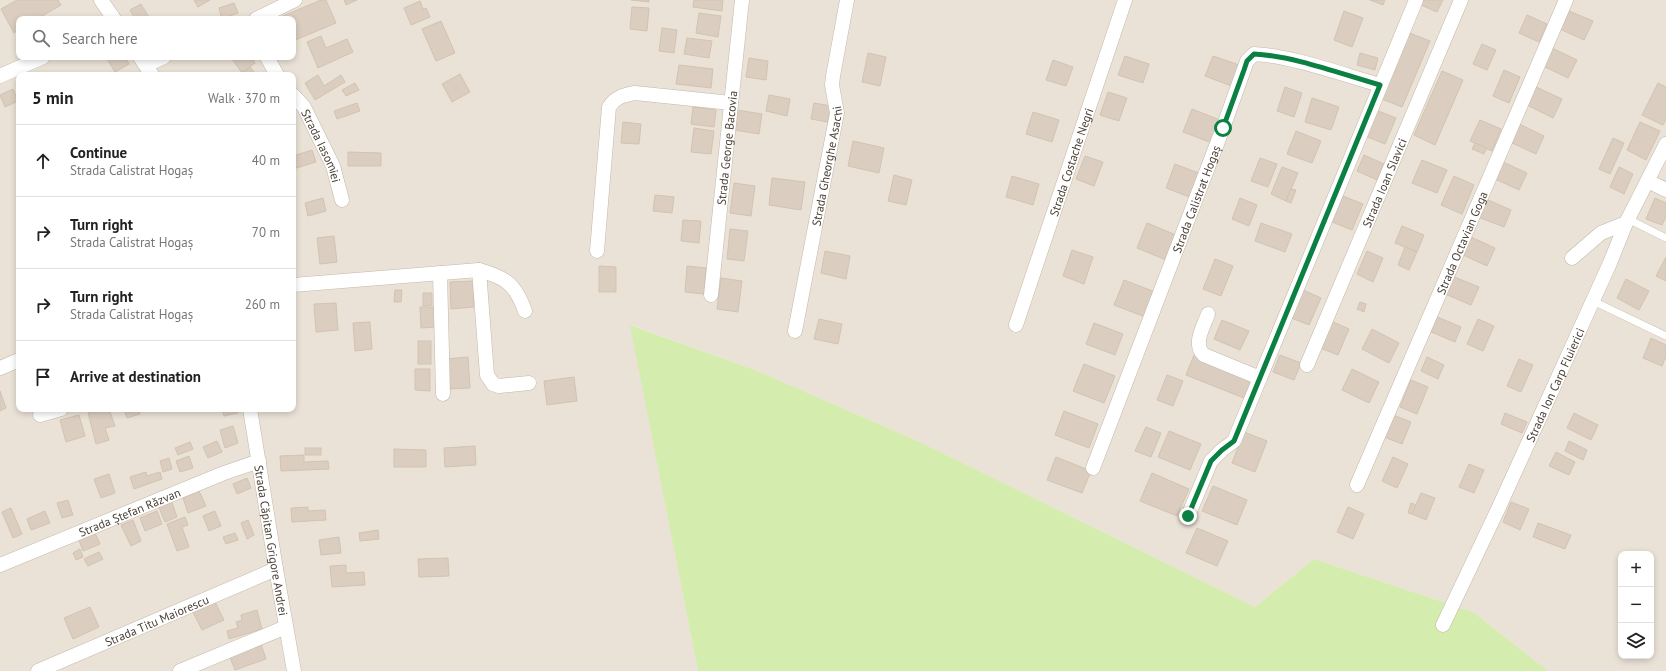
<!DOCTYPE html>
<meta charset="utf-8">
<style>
body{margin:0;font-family:"PT Sans",sans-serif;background:#f2f2f2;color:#222}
.controls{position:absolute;right:12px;bottom:12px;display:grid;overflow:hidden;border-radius:8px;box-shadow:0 2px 6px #0003}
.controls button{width:36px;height:36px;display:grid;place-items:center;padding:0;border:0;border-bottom:1px solid #e0e0e0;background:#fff;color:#222;font:20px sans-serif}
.stop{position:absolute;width:12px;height:12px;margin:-9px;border:3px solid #0b8043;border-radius:50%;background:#fff}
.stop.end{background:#0b8043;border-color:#fff;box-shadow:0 1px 4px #0008}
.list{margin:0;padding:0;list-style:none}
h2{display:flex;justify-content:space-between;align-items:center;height:52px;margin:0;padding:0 16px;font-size:17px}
h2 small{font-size:13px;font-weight:400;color:#767676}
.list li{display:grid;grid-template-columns:26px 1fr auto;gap:12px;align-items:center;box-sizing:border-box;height:72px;padding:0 16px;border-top:1px solid #e0e0e0}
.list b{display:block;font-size:15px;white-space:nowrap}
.list p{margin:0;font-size:13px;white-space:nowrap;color:#767676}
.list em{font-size:13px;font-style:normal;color:#767676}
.icon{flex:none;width:22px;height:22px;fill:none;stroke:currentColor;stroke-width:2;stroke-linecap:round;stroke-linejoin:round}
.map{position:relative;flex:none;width:1666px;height:671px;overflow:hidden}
.search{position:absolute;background:#fff;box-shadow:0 2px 6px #0003;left:16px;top:16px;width:280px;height:44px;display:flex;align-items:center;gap:10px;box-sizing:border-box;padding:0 14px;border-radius:8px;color:#767676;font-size:15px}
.panel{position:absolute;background:#fff;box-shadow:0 2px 6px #0003;left:16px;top:72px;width:280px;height:340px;border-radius:8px}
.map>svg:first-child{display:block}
.residential{fill:#eae2d6;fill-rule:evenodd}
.green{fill:#d4ecae}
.building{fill:#dbcec0;stroke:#d3c3af}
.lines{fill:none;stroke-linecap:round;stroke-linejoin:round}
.lane-casing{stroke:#c2b8aa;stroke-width:8}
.street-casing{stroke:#c2b8aa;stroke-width:15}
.lane{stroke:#fff;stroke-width:7}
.street{stroke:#fff;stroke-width:14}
.route{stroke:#0b8043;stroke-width:5}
.labels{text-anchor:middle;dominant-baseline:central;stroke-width:3;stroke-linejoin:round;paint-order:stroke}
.street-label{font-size:12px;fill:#4a4136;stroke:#fff}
</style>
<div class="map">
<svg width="1666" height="671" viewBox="0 0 1666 671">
<rect width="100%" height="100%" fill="#f5f1e8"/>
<!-- residential -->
<path class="residential" d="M0 0H1666V671H1548L1473 612 1314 559 1255 607 920 442 755 370 631 325 698 671H0ZM19 19H293V57H19ZM19 75H293V409H19ZM1621 554H1651V656H1621Z"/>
<!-- green -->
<polygon class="green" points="630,325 755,370 920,442 1255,607 1314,559 1473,612 1548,671 698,671"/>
<!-- building -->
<g class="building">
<polygon points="17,0 58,0 61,5 37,19 19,19 19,29 14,33 1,9"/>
<polygon points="194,0 210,0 198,7"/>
<polygon points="321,0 326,0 336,23 293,41 293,19 276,19"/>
<polygon points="344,0 357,0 346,5"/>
<polygon points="631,0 649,0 649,2"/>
<polygon points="694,0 723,0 722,11 693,7"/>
<polygon points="1370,0 1385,0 1383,5"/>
<polygon points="1423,0 1443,0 1437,12 1421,5"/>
<polygon points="420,1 423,9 426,8 430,17 411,25 404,8"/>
<polygon points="234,3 238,13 222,19 219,8"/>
<polygon points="141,4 150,19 135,19 130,10"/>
<polygon points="632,7 649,8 647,31 630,29"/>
<polygon points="1344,11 1363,18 1352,47 1334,40"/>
<polygon points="1569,11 1593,21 1584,40 1560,29"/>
<polygon points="699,13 721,16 718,37 696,33"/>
<polygon points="1527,15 1547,24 1539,42 1519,33"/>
<polygon points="441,21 455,53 436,61 422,29"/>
<polygon points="662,28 677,30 674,53 659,51"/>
<polygon points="1407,32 1430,41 1402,107 1379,98"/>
<polygon points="321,36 326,48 347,39 353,52 318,68 307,42"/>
<polygon points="687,38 712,41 709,58 684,54"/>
<polygon points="1482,44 1496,50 1487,70 1473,64"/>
<polygon points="1552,48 1577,60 1568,78 1543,66"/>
<polygon points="868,53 886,57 880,86 862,82"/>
<polygon points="1360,53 1378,58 1375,70 1357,65"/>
<polygon points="1125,56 1149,64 1143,83 1118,75"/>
<polygon points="1213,56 1242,66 1234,87 1205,76"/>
<polygon points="106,57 125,57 129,64 115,72"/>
<polygon points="234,57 251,57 255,63 242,73 232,59"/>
<polygon points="749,58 768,61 766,80 746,77"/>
<polygon points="1053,60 1073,67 1066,86 1046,80"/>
<polygon points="679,65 713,69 711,88 676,84"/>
<polygon points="250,67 256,75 244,75 242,73"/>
<polygon points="1504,70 1520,77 1509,103 1493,96"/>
<polygon points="1442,71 1463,80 1435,145 1414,135"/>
<polygon points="460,74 470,92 452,102 442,84"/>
<polygon points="318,75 324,86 341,75 345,82 315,100 305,83"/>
<polygon points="355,83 359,90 346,96 342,90"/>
<polygon points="1658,83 1666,87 1666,119 1663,125 1642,115"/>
<polygon points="1285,87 1302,93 1294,117 1277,111"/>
<polygon points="1536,87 1562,99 1553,118 1527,105"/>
<polygon points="13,89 18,101 5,107 0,95"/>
<polygon points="1108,92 1127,98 1119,121 1100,115"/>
<polygon points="769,95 790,99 787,116 766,111"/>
<polygon points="1312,98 1339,107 1331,130 1305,122"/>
<polygon points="357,103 360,111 337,119 334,111"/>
<polygon points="814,103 831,106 828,122 811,119"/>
<polygon points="693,107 716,110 714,127 691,124"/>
<polygon points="1192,109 1220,120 1212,143 1183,132"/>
<polygon points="737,110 762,114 759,134 734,130"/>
<polygon points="1376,110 1396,118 1385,144 1365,136"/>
<polygon points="1033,112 1059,120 1052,142 1026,134"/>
<polygon points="1480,120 1501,129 1492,151 1470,141"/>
<polygon points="623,122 641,124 639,144 621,143"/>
<polygon points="1640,122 1660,131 1646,160 1627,150"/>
<polygon points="1519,124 1544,136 1536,154 1510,142"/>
<polygon points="694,128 714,131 711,154 691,152"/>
<polygon points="1296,131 1321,141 1312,163 1287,154"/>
<polygon points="1613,138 1624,143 1610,174 1599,169"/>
<polygon points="853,141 884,148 879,173 848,166"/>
<polygon points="1475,143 1487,148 1484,154 1472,149"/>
<polygon points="312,150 316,162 293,169 293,156"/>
<polygon points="348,152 381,153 381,166 348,166"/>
<polygon points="1364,155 1384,164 1377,180 1357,171"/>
<polygon points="1085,156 1103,162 1094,186 1076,179"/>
<polygon points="1260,158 1277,164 1268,187 1251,181"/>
<polygon points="1422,160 1447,170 1437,193 1412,183"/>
<polygon points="1503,162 1527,173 1519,190 1495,179"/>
<polygon points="1175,164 1201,174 1192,198 1166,188"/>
<polygon points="1282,167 1298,173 1286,201 1271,194"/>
<polygon points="1619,167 1633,174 1624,194 1610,187"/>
<polygon points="894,175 912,180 906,205 888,201"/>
<polygon points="1012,176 1039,184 1033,205 1006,197"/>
<polygon points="1454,176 1474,185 1462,214 1441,205"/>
<polygon points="772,178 805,182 801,210 769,205"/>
<polygon points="734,183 755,186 751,216 730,213"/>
<polygon points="1291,189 1296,190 1291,203 1286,201"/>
<polygon points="655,195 674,197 672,213 653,211"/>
<polygon points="1343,196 1363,204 1352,230 1332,222"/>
<polygon points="323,198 326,211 308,216 305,203"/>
<polygon points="1240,198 1257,205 1249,226 1232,219"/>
<polygon points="1655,198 1666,203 1666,217 1662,225 1646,219"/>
<polygon points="1486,199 1511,210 1504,227 1478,217"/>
<polygon points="683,220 701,221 699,243 681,241"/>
<polygon points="1147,223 1176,235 1166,260 1137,248"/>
<polygon points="1261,223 1292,234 1285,252 1255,241"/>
<polygon points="1402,226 1424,235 1417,252 1395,243"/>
<polygon points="730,229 748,231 744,261 727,259"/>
<polygon points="334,236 337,262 320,264 317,238"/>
<polygon points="1471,237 1495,248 1487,266 1463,255"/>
<polygon points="1405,247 1417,252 1409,270 1398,265"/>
<polygon points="1072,250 1093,257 1084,284 1063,276"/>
<polygon points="825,251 850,256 846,279 821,273"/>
<polygon points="1367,251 1383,258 1373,282 1357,274"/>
<polygon points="1666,257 1666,281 1656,276"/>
<polygon points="1215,259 1233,266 1221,296 1203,289"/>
<polygon points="599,266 616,267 616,292 599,292"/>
<polygon points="687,266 706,268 704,294 685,292"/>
<polygon points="1452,276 1479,287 1471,305 1445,294"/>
<polygon points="721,278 742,281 738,312 717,309"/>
<polygon points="1626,279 1649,291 1639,310 1617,298"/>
<polygon points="1124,280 1155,292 1145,317 1114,305"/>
<polygon points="473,281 474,307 451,309 450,282"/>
<polygon points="1301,289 1321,298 1309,325 1289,317"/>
<polygon points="395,290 402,290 401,302 394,302"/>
<polygon points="423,293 432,293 432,305 423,306"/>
<polygon points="1360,302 1366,304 1364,312 1357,309"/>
<polygon points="336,303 338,330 316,332 314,304"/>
<polygon points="420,307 434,307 435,327 421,328"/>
<polygon points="1435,316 1461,327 1455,342 1429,331"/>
<polygon points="819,319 842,324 838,344 814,339"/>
<polygon points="1478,319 1494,326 1483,351 1467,344"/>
<polygon points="1222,320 1249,331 1240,350 1214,339"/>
<polygon points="1331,321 1349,329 1338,355 1320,348"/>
<polygon points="370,322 372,349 355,351 353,323"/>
<polygon points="1094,323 1123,334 1115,355 1086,344"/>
<polygon points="1372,329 1399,343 1389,363 1362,349"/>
<polygon points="1651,338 1666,345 1666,356 1662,366 1643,358"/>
<rect x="418" y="341" width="13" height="23"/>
<polygon points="1194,355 1252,379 1244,398 1186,375"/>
<polygon points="1280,355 1301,363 1294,380 1273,372"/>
<polygon points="468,357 470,388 448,389 446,359"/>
<polygon points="1427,357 1444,365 1438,379 1421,371"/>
<polygon points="1519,359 1533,365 1521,392 1507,386"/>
<polygon points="1084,364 1115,376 1104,403 1073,391"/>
<polygon points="415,369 430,369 430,391 415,390"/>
<polygon points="1352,369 1379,382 1369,403 1342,390"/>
<polygon points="1167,375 1183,381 1173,406 1157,400"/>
<polygon points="574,377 577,401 547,405 544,381"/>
<polygon points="1411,380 1428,387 1417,414 1400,407"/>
<polygon points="0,391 6,408 0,411"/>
<polygon points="99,409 109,409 115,426 105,428 109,440 96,444 88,413"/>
<polygon points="124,409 138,409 140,414 127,418"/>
<polygon points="222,409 237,409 238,413 224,416"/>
<polygon points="1064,411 1098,424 1089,448 1055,435"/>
<polygon points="1505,413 1527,422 1522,433 1501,424"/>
<polygon points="1574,413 1598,425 1591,440 1567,428"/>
<polygon points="79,415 85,436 66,442 60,420"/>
<polygon points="1393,415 1411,422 1402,444 1384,437"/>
<polygon points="233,426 238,443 225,448 220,430"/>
<polygon points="1146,427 1161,433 1151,457 1135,451"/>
<polygon points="1169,431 1201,444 1190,470 1158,457"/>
<polygon points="1244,432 1267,441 1255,472 1232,463"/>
<polygon points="217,441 222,452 208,458 203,447"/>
<polygon points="1569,441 1587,450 1583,460 1565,451"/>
<polygon points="190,442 193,449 178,455 175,448"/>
<polygon points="475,446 476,465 445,467 444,448"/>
<rect x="305" y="448" width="16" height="7"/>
<polygon points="394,449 426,450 426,467 394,467"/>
<polygon points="1556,452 1575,462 1569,475 1549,466"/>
<polygon points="304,455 304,462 328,461 329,469 281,471 280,456"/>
<polygon points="189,456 193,468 180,472 176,461"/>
<polygon points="1056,457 1091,471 1082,493 1047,480"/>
<polygon points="1393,457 1408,464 1397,488 1382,481"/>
<polygon points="169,458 172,469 163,472 160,461"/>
<polygon points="1469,464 1484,470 1474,493 1459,487"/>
<polygon points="146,472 147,476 160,472 162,479 134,489 130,477"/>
<polygon points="1152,473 1189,489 1177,516 1140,501"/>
<polygon points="109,474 115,493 101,498 94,479"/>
<polygon points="247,478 251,488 237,494 233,484"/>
<polygon points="1213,486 1247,500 1237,525 1202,511"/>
<polygon points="199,491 206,506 188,513 183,498"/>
<polygon points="1421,493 1435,498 1426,520 1412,514"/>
<polygon points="68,500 73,515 62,518 57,503"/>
<polygon points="171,500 177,517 165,522 158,505"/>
<polygon points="1511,502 1529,509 1520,530 1503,522"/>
<polygon points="1411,503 1416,505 1412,514 1408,513"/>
<polygon points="308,507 308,511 325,510 326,520 292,522 291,508"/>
<polygon points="1348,507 1364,514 1353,539 1337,532"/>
<polygon points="11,508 22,534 13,538 2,512"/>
<polygon points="45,511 50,523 31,530 27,519"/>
<polygon points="157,511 162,524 145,531 140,518"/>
<polygon points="215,511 221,526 209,531 203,516"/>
<polygon points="185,517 188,525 182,527 189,547 177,551 167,524"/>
<polygon points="133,520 141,541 131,546 121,525"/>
<polygon points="248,520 254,535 247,539 241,523"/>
<polygon points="1538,523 1571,535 1565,549 1533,537"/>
<polygon points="1197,528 1228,541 1217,566 1186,553"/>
<polygon points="378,530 379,539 360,541 359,533"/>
<polygon points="95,533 100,544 83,551 79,540"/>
<polygon points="235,533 238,540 226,544 223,537"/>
<polygon points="339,537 341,553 321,555 319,540"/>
<polygon points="80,549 83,557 76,560 73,553"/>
<polygon points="99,552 103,559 88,566 84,559"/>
<polygon points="448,558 449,576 419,577 418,559"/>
<polygon points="346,565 346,573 364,572 365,585 332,587 330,566"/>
<polygon points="215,602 224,620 202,630 193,612"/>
<polygon points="90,607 99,627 73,639 64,618"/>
<polygon points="257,610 262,629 229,639 227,631 238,628 236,622 242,620 241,615"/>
<polygon points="261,644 266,659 235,670 229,655"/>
</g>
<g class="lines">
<defs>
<g id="lane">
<polyline points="1628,219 1666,238"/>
<polyline points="1593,301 1666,336"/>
</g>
<g id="street">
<polyline points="101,0 114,19"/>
<polyline points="256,19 295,0"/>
<polyline points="140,57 152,75"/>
<polyline points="267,57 277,75"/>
<polyline points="146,65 164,57"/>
<polyline points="0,76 43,57"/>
<path id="s1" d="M293 95 304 107 333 166 342 200"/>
<polyline points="1648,181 1666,190"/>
<path d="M597 251 609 107C615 97 624 95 635 93L731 103"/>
<polyline points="1572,258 1601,233 1626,223"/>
<polyline points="479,270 487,375 493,384 499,386 529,383"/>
<polyline points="440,273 443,394"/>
<path d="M293 285 479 270C507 278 515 284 525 311"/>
<path id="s2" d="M711 295 742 0"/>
<path d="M1208 314C1204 326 1192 344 1204 355L1260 378"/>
<path id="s3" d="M1016 325 1125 0"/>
<path id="s4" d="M795 331 837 113 832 85 833 76 847 0"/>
<path id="s5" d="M1307 365 1461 0"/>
<polyline points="0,368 19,360"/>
<path id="s6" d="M250 409 276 569 294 671"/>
<polyline points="40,415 61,409"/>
<path id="s7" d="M1093 468 1223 128 1247 61 1254 54C1293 56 1341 74 1380 85"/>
<path id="s8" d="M1357 485 1566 0"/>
<polyline points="1188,516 1211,461 1222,450 1234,441 1416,0"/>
<path id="s9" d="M0 565 224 473 259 461"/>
<path id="s10" d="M1443 625 1499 507 1610 263 1626 223 1666 144"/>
<path id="s11" d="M38 671 276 569"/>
<polyline points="180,671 286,627"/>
</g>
</defs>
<!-- lane casing -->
<use href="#lane" class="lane-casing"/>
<!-- street casing -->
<use href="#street" class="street-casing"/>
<!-- lane -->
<use href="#lane" class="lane"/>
<!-- street -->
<use href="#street" class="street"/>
</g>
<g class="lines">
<!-- route -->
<path class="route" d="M1188 516 1211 461 1222 450 1234 441 1380 85C1341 74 1294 56 1254 54L1247 61 1244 70 1223 128"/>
</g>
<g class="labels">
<!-- street labels -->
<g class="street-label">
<text stroke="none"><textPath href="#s1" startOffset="59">Strada Iasomiei</textPath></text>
<text stroke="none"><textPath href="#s2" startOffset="148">Strada George Bacovia</textPath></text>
<text stroke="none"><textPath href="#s3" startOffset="172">Strada Costache Negri</textPath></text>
<text stroke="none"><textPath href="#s4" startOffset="168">Strada Gheorghe Asachi</textPath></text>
<text stroke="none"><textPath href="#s5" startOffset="198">Strada Ioan Slavici</textPath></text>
<text stroke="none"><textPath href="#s7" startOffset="288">Strada Calistrat Hogaș</textPath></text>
<text stroke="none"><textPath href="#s8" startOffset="264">Strada Octavian Goga</textPath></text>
<text stroke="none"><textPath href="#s10" startOffset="265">Strada Ion Carp Fluierici</textPath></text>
<text stroke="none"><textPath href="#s9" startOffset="140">Strada Ștefan Răzvan</textPath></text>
<text stroke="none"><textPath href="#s6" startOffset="133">Strada Căpitan Grigore Andrei</textPath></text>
<text stroke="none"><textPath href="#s11" startOffset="129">Strada Titu Maiorescu</textPath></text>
</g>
</g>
</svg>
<div class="controls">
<button>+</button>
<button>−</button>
<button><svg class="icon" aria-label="layers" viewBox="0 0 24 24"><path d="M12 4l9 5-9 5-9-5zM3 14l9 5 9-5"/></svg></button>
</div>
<div class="stop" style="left:1223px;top:128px"></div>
<div class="stop end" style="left:1188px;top:516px"></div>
<div class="search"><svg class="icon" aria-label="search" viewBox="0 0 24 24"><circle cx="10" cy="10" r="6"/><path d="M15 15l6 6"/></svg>Search here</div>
<section class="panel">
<h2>5 min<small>Walk · 370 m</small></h2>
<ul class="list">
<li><svg class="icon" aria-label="ahead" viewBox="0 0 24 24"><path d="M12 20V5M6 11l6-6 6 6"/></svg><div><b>Continue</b><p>Strada Calistrat Hogaș</p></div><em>40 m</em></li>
<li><svg class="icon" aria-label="right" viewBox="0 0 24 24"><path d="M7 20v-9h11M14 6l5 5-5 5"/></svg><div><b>Turn right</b><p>Strada Calistrat Hogaș</p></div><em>70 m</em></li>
<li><svg class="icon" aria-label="right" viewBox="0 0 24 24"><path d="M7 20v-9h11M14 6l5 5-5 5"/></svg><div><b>Turn right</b><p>Strada Calistrat Hogaș</p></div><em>260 m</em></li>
<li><svg class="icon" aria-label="arrive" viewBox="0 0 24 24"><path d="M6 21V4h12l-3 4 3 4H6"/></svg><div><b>Arrive at destination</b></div></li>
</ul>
</section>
</div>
